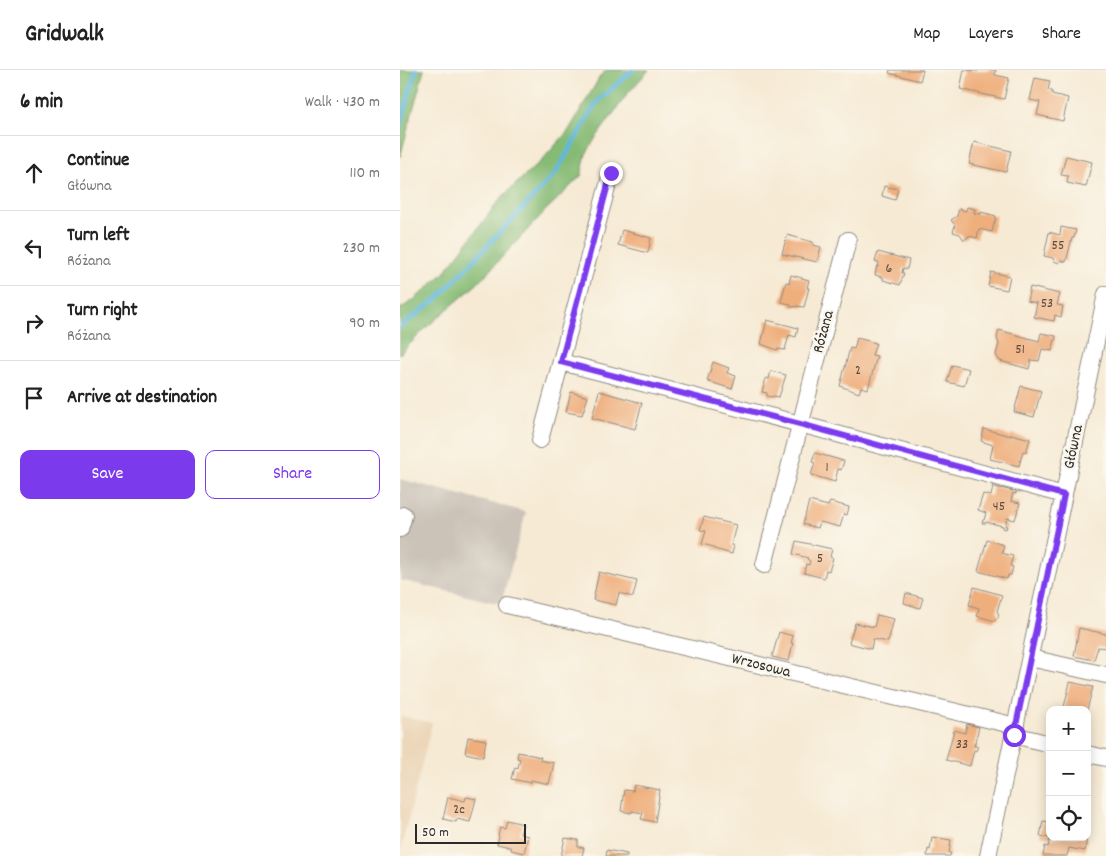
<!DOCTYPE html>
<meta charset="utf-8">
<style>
body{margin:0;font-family:Dekko,sans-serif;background:#f6f6f6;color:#222}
.controls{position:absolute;right:15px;bottom:15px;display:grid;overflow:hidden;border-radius:10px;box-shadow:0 2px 12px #0003}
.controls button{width:45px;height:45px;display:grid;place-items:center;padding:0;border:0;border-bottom:1px solid #e0e0e0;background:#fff;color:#222;font:25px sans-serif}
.scale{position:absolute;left:15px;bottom:12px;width:111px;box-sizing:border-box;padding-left:5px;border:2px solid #2b2b2b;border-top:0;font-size:14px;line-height:18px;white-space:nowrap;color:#2b2b2b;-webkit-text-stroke:4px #fbf7ec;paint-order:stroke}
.stop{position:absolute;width:15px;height:15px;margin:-11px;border:4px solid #7c3aed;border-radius:50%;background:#fff}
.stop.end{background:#7c3aed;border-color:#fff;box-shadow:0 1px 5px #0008}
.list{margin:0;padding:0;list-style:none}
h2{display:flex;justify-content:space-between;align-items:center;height:65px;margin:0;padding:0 20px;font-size:21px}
h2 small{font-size:16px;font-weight:400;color:#767676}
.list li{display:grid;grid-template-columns:32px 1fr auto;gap:15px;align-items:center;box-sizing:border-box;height:75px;padding:0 20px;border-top:1px solid #e0e0e0}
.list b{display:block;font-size:19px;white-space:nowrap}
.list p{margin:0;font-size:16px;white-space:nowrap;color:#767676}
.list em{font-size:16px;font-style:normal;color:#767676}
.actions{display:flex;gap:10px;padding:15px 20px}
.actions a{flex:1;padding:11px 0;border:1px solid #7c3aed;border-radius:10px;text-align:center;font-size:18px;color:#7c3aed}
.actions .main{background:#7c3aed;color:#fff}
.icon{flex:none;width:28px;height:28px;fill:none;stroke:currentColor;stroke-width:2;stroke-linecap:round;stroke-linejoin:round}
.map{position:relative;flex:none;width:706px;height:786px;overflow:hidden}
header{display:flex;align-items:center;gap:30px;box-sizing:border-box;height:70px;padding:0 25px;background:#fff;border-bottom:1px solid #e0e0e0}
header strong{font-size:24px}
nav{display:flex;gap:28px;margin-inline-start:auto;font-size:18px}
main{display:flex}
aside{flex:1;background:#fff}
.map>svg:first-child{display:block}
.built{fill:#ecd7ba}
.industrial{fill:#cbc2b8}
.forest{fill:#86bb75;stroke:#587350}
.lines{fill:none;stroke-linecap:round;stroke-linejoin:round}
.stream{stroke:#60b8dd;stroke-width:4.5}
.building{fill:#efaf7d}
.minor-casing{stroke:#908a80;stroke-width:18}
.minor{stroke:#fff;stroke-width:16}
.route{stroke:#7c3aed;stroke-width:6}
.labels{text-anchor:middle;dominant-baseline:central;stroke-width:5;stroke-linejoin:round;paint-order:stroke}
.number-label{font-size:14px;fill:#5c4c40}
.street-label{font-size:16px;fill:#2b2b2b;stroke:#fbf7ec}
</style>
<header>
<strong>Gridwalk</strong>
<nav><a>Map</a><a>Layers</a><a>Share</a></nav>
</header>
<main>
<aside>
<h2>6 min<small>Walk · 430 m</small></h2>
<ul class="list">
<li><svg class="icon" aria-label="ahead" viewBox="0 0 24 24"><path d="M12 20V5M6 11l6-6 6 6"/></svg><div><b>Continue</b><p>Główna</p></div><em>110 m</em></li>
<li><svg class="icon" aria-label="left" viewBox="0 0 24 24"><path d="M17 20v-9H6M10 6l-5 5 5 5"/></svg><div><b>Turn left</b><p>Różana</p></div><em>230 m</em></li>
<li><svg class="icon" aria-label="right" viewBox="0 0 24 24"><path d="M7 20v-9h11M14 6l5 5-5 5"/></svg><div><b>Turn right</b><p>Różana</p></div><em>90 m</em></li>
<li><svg class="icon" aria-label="arrive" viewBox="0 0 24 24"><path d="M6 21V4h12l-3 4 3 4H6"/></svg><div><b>Arrive at destination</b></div></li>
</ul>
<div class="actions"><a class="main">Save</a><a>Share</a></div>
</aside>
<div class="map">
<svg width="706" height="786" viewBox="0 0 706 786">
<rect width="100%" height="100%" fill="#fbf7ec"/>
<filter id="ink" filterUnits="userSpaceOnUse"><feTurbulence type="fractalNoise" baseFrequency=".02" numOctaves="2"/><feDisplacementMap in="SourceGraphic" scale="10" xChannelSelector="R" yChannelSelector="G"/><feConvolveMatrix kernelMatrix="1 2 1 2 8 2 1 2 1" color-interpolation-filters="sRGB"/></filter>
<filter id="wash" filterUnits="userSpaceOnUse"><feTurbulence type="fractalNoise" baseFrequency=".0096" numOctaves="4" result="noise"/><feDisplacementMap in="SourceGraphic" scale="20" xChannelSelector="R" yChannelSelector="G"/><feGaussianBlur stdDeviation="1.12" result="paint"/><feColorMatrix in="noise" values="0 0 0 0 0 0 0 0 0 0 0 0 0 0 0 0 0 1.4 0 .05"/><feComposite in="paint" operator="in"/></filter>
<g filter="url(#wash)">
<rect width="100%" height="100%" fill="#f6ead4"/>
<!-- built -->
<polygon class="built" points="0,646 32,653 0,782"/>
<!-- industrial -->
<polygon class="industrial" points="0,409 126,442 101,534 0,510"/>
<!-- forest -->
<g class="forest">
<polygon points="0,0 24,0 0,87"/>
<polygon points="207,0 249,0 228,23 195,69 186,84 181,106 145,141 77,214 28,256 0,284 0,239 15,229 44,203 101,128 143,89 169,60 201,5"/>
</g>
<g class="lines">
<!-- stream -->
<g class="stream">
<polyline points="0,56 16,0"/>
<polyline points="0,257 38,228 155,104 197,32 233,0"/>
</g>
</g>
<g id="blocks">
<!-- building -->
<g class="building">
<polygon points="490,0 523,0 520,11 489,3"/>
<polygon points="564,0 578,1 579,0 596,0 595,5 609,8 604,29 560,19"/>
<polygon points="635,8 650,11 648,20 652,21 652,24 668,28 663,51 637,45 640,32 630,30"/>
<polygon points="574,72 611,81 606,102 569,94"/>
<polygon points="666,86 692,92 686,117 667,113 668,106 661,105"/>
<polygon points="484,116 498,119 495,130 482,126"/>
<polygon points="567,137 575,139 574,143 581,144 581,142 596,146 592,162 579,159 577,168 569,166 564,170 560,164 553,162 555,155 551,150 557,146 559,139 566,141"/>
<polygon points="661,157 676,160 674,168 672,168 666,192 661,190 659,193 654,191 653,188 644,186 649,162 660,165"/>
<polygon points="222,160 251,168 248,183 218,175"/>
<polygon points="387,165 413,172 413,175 421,177 417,192 382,184"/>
<polygon points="478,182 509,190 507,199 503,198 502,203 504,203 500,215 483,210 483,207 475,205 477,196 478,197 479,192 475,192"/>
<polygon points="591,202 610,206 607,220 588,216"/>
<polygon points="391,205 409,210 407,218 409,218 404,237 397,236 394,237 391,237 390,234 381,232 386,212 389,213"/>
<polygon points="630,217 660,224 657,235 663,236 661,247 655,245 654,251 634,247 637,233 627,231"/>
<polygon points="367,250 398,258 396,267 389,265 385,280 377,279 377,280 361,274"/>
<polygon points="599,260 639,271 641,263 656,266 652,281 642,279 639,291 631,290 629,299 600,291 596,285 599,274 597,268"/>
<polygon points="457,268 476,273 472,285 477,286 468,319 461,317 459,323 440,316 450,278 454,279"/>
<polygon points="313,292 329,298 327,303 336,306 332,319 307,311"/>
<polygon points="552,295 569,299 564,316 547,312"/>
<polygon points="371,301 386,305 379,327 374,326 372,327 367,326 367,323 362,322 366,308 369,309"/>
<polygon points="621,316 641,321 634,347 614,342"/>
<polygon points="199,321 242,333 235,359 192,348"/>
<polygon points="171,322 188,327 182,345 166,342"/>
<polygon points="584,359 611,366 611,364 630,369 626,382 623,381 619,396 590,389 593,375 581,371"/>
<polygon points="415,383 444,391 441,400 438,399 435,412 411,405 415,393 412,392"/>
<polygon points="593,415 596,415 595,417 613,421 613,420 616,421 616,424 613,423 611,431 620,433 615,450 607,448 605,456 607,456 606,459 603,458 603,456 586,452 586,453 582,453 583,450 584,450 586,443 578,440 583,424 591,426 593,417 592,417"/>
<polygon points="409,431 428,436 430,432 449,437 447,445 444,444 440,457 420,452 418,458 403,454"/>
<polygon points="304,447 336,455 331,475 334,476 332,484 314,479 314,477 302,474 306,461 300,460"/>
<polygon points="587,470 604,475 602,483 613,486 610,496 613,497 611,505 608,505 607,509 578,501"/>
<polygon points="396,471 432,479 430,487 433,488 429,501 426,500 424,508 404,503 406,494 409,495 410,491 407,489 408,488 393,484"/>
<polygon points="199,502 237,511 233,527 219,523 216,535 193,530"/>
<polygon points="574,517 602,525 597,541 599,545 598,548 595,549 595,551 577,546 579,538 569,535"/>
<polygon points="506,523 523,528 520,538 504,533"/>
<polygon points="477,545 494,549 488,572 473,569 471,579 449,573 455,553 474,557"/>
<polygon points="679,558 706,564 706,578 698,577 694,590 674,586"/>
<polygon points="379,562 393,566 391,573 393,573 389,591 372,587"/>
<polygon points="670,612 693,617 687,640 674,640 664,637"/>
<polygon points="567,654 579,657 574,676 578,676 576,681 574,680 570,696 546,690 554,660 565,663"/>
<polygon points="68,667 86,670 83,687 65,683"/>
<polygon points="118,682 141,687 140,690 154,693 149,714 131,710 131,713 112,709 115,697 118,698 120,689 117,688"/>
<polygon points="234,715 260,720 255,752 241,749 243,743 232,741 231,743 221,741 224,720 233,721"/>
<polygon points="48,727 65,731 66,727 76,729 70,752 57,749 56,752 43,749"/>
<polygon points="107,750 123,754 120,764 128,766 124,783 111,780 111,778 110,777 97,774 99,766 98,765 100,757 105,758"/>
<polygon points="643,751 650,752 650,768 687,767 685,781 669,778 667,786 643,786 645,776 648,777 650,768 640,766"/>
<polygon points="532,767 551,770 549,783 551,784 550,786 527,786 528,779 530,780"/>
<polygon points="165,768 178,770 178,777 184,778 182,786 161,786"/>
<polygon points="207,780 227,784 227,786 206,786"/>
</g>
</g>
</g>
<g filter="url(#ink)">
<use href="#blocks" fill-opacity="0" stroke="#908a80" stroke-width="1"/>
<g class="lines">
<defs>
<g id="minor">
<polyline points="161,292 400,354 664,425"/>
<polyline points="140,370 211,103"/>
<polyline points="0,459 4,445"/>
<polyline points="364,495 448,170"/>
<polyline points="107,535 616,656"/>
<polyline points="630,588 706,605"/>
<polyline points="614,665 650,674"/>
<polyline points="687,684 706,688"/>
<polyline points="588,786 706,224"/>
</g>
</defs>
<!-- minor casing -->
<use href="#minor" class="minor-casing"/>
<!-- minor -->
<use href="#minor" class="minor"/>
</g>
</g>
<g class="lines" filter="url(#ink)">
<!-- route -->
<polyline class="route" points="211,103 161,292 400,354 664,425 614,665"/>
</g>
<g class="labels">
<!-- number labels -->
<g class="number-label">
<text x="658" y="176">55</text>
<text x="489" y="199">6</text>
<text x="647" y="234">53</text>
<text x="620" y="280">51</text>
<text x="458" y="301">2</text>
<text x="427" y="398">1</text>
<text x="599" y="437">45</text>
<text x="420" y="489">5</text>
<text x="562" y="675">33</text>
<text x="59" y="740">2c</text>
</g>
<!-- street labels -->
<g class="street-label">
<text transform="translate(424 262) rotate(-75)">Różana</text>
<text transform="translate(674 377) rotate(-78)">Główna</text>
<text transform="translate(361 596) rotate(14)">Wrzosowa</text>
</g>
</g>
</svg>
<div class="controls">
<button>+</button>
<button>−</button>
<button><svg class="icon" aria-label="locate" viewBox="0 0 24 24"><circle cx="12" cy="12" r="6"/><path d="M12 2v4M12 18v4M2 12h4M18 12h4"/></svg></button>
</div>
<div class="scale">50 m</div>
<div class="stop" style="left:614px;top:665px"></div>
<div class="stop end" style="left:211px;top:103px"></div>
</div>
</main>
